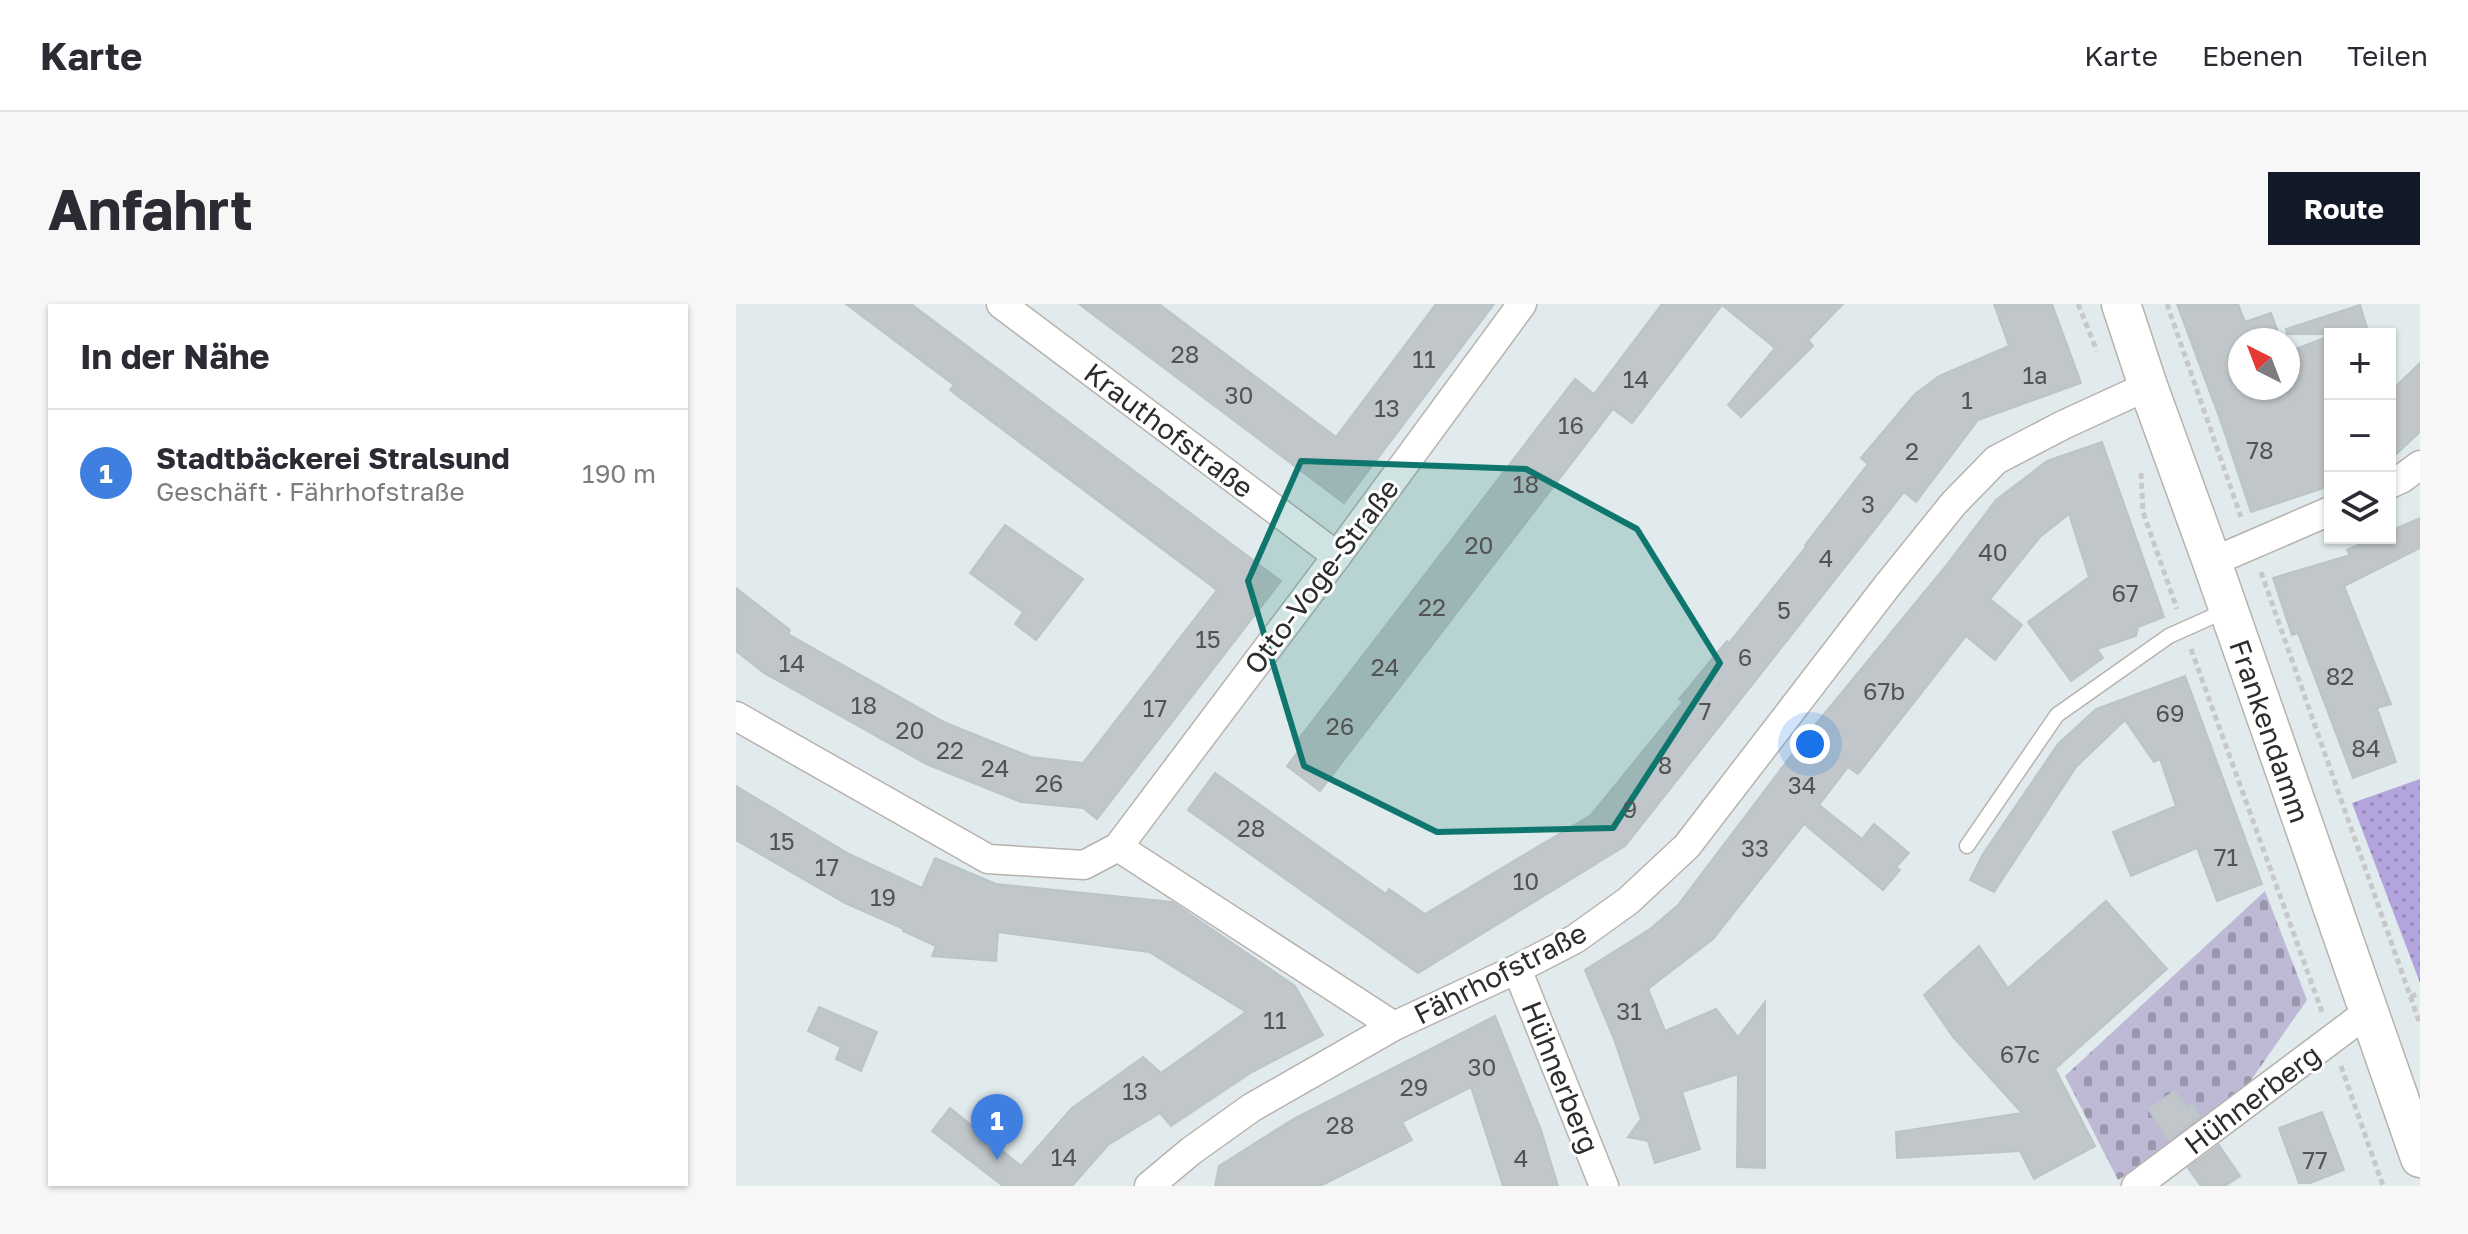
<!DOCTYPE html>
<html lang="de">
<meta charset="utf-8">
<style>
body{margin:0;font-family:"Golos Text",sans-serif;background:#f7f7f7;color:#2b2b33}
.controls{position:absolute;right:24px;top:24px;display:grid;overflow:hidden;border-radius:0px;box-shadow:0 2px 6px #0004}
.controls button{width:72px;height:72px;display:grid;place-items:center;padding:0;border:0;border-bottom:2px solid #e1e1e2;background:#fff;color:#2b2b33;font:40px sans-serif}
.compass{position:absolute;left:1492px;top:24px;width:72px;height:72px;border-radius:50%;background:#fff;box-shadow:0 2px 6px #0004;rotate:318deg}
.you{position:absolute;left:1074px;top:440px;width:28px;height:28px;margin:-20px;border:6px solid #fff;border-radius:50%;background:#1a73e8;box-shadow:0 0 0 12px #1a73e833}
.badge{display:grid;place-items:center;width:52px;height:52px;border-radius:50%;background:#111827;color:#fff;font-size:26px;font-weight:700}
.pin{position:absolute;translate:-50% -66px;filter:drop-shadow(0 2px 4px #0008)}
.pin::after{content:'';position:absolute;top:42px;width:28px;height:24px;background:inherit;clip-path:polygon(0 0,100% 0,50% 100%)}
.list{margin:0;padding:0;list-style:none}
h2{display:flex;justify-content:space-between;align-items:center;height:104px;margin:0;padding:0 32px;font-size:34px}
h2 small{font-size:26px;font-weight:400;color:#7c7c81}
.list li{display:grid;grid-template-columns:52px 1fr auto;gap:24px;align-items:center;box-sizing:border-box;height:128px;padding:0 32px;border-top:2px solid #e1e1e2}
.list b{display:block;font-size:30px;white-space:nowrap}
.list p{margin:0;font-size:26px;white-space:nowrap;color:#7c7c81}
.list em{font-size:26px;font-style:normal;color:#7c7c81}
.icon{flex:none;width:44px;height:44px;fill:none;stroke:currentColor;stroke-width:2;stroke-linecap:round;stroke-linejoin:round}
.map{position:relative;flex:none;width:1684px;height:882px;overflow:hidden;border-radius:0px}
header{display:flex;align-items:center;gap:48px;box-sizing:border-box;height:112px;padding:0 40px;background:#fff;border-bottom:2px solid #e1e1e2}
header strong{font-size:38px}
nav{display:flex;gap:44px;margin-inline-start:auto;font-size:28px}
.intro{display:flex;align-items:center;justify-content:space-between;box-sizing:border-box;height:192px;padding:0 48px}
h1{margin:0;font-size:56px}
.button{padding:20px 36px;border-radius:0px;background:#111827;color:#fff;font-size:28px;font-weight:700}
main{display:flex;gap:48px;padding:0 48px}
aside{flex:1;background:#fff;border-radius:0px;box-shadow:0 2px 6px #0004}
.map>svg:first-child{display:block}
.cemetery{fill:url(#cemetery-stones)}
.park{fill:url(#park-dots)}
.building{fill:#c0c6c9;stroke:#bbc5c8;stroke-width:2}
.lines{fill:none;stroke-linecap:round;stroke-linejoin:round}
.lane-casing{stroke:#b8b2ad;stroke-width:17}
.street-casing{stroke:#b8b2ad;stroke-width:31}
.secondary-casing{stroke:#b8b2ad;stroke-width:41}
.path{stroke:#c8c8c8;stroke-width:5;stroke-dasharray:6 4;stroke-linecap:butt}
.lane{stroke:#fff;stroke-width:14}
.street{stroke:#fff;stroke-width:28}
.secondary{stroke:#fff;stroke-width:38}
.marked{fill:#0f766e;fill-opacity:0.2;stroke:#0f766e;stroke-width:6;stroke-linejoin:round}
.labels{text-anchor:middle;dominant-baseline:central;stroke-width:6;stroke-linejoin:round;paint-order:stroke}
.number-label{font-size:24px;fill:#525354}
.street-label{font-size:28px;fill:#2d2d2d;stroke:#fff}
</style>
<header>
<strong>Karte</strong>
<nav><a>Karte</a><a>Ebenen</a><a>Teilen</a></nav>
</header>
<div class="intro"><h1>Anfahrt</h1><a class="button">Route</a></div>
<main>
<aside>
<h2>In der Nähe<small></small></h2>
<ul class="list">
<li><span class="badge" style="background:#3f7fe0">1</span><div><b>Stadtbäckerei Stralsund</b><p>Geschäft · Fährhofstraße</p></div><em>190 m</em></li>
</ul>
</aside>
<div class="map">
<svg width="1684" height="882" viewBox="0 0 1684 882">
<defs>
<pattern id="cemetery-stones" width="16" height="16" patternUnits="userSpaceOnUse" patternTransform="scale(2)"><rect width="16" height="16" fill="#bebad5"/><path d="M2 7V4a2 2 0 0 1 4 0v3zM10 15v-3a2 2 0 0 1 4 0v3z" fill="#9b98ad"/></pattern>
<pattern id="park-dots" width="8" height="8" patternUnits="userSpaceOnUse" patternTransform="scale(2)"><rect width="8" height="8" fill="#b4a4dd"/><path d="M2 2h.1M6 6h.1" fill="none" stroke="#9386b4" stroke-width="1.8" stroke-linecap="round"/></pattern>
</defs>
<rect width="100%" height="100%" fill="#e1ebed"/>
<!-- cemetery -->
<polygon class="cemetery" points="1529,587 1571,696 1499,799 1382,876 1329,772"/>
<!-- park -->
<polygon class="park" points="1684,475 1684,679 1616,499"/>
<!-- building -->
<g class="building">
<polygon points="110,0 175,0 545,277 361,515 347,504 285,498 190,460 28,369 0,347 0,284 54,326 52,330 210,419 295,453 347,459 481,286 214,86 218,81"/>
<polygon points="343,0 423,0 600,133 700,0 758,0 608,199"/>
<polygon points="926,0 1107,0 1072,36 1077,42 1005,113 992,101 1039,44 986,1 896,119 877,105 584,487 551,462 567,441 562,436 839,75 858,90"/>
<polygon points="1258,0 1316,0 1345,79 1242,116 1180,198 1168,188 889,542 682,669 452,506 479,469 650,590 653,585 689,610 855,511 947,398 943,395 991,337 993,339 1070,243 1069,241 1132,160 1125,154 1179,90 1203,72 1273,42"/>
<polygon points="1441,0 1502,0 1509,18 1535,9 1545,36 1504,36 1504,84 1552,84 1552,48 1594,32 1594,182 1515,208 1485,118"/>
<polygon points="1624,1 1633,30 1551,30 1550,25"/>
<polygon points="1684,59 1684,128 1654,156 1654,88"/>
<polygon points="1366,138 1428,313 1402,323 1400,332 1361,345 1367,354 1335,377 1292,318 1353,273 1333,210 1304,233 1254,295 1286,321 1259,356 1230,332 1122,470 1112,463 1083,501 1126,535 1138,520 1173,549 1160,563 1164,566 1147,586 1068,520 977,635 912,685 929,727 980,705 1002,733 1029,698 1029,864 1001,863 1002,770 946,788 964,845 919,859 912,837 892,833 905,815 878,735 849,666 914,625 942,601 1070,432 1209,263 1260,196 1311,157"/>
<polygon points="1684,214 1684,244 1608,282 1655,400 1641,404 1660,458 1617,474 1562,329 1556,331 1537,274 1614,251 1611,246 1638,234 1654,234 1654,227"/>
<polygon points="269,221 347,275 300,336 279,320 287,308 234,269"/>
<polygon points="1449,372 1526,580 1481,597 1461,544 1395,572 1377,528 1440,502 1424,455 1418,458 1389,416 1340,463 1258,588 1234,576 1247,550 1322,440 1360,405"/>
<polygon points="0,482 113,550 186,584 199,554 260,580 436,598 559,682 587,731 516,768 435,822 424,809 372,841 336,882 267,882 196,827 214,804 285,862 336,804 407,753 425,769 510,708 413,648 262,628 260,657 196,652 200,642 167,627 168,625 109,599 0,536"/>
<polygon points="1370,597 1431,665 1319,765 1359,842 1298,875 1284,847 1161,854 1160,828 1286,809 1217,733 1188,691 1243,642 1272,684"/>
<polygon points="83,703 141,728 125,767 100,755 105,743 72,727"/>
<polygon points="759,712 805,826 822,882 767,882 735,783 666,818 676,836 584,882 479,882 483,862 559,814"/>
<polygon points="1439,787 1451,804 1456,800 1464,812 1433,836 1412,805"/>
<polygon points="1586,808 1608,866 1574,879 1563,879 1543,824"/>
<polygon points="1483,841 1504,872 1489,882 1465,882 1452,864"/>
</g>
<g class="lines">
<defs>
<polyline id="lane" points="1231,542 1321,411 1433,332 1491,306"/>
<g id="street">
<polyline points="265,0 601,252"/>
<polyline points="1654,180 1665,175 1684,161"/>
<polyline points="1476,258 1594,207"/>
<polyline points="0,412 252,555 348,561 382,543 658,722"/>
<polyline points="382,543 601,252 786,0"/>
<polyline points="781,665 868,882"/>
<polyline points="413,882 455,847 515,804 658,722 781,665 839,635 892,597 951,542 1151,282 1218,199 1260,156 1327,121 1412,82"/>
<polyline points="1400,882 1632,708"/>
</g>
<polyline id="secondary" points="1385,0 1412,82 1476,258 1684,854"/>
</defs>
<!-- lane casing -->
<use href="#lane" class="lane-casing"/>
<!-- street casing -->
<use href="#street" class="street-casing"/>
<!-- secondary casing -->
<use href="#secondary" class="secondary-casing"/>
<!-- path -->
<g class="path">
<polyline points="1342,0 1361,47"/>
<polyline points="1431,0 1505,213"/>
<polyline points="1405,169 1407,208 1441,305"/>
<polyline points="1525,268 1684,720"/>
<polyline points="1455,345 1586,708"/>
<polyline points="1675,693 1684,688"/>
<polyline points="1605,762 1647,882"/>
</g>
<!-- lane -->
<use href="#lane" class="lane"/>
<!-- street -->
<use href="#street" class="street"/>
<!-- secondary -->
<use href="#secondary" class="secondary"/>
</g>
<!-- marked area -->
<path class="marked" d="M565 157 790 165 901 225 984 359 877 524 701 528 568 462 512 277Z"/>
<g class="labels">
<!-- number labels -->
<g class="number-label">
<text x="449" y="49">28</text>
<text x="688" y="54">11</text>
<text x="1299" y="70">1a</text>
<text x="900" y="74">14</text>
<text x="503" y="90">30</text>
<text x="1231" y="95">1</text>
<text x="651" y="103">13</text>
<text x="835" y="120">16</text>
<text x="1524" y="145">78</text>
<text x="1176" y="146">2</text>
<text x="790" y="179">18</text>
<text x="1132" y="199">3</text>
<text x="743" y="240">20</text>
<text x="1257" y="247">40</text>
<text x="1090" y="253">4</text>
<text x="1389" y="288">67</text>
<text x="696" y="302">22</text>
<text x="1048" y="305">5</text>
<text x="472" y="334">15</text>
<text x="1009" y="352">6</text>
<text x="56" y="358">14</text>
<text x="649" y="362">24</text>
<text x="1604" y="371">82</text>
<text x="1148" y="386">67b</text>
<text x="128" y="400">18</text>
<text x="419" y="403">17</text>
<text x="969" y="406">7</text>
<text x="1434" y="408">69</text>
<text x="604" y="421">26</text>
<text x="174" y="425">20</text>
<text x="1630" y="443">84</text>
<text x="214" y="445">22</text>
<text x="929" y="460">8</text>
<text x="259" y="463">24</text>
<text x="313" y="478">26</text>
<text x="1066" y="480">34</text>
<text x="894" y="504">9</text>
<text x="515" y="523">28</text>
<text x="46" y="536">15</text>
<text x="1019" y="543">33</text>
<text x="1490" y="552">71</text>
<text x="91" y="562">17</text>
<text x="790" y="576">10</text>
<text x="147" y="592">19</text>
<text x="893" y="706">31</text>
<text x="539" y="715">11</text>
<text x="1284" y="749">67c</text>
<text x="746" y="762">30</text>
<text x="678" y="782">29</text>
<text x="399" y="786">13</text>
<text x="604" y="820">28</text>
<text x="328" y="852">14</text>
<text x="785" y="853">4</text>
<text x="1579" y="855">77</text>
</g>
<!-- street labels -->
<g class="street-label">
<text transform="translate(433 126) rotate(37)">Krauthofstraße</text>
<text transform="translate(585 272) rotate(-53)">Otto-Voge-Straße</text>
<text transform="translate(1534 427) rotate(71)">Frankendamm</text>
<text transform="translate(764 669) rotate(-27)">Fährhofstraße</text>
<text transform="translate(825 773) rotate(68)">Hühnerberg</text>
<text transform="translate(1516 795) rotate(-37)">Hühnerberg</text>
</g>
</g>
</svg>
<div class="controls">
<button>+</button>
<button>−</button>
<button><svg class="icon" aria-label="layers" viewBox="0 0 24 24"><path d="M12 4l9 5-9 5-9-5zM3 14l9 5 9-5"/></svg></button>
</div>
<svg class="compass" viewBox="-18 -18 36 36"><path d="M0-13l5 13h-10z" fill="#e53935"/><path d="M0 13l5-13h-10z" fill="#7c7c81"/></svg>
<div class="you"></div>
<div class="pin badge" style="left:261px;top:856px;background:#3f7fe0">1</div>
</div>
</main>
